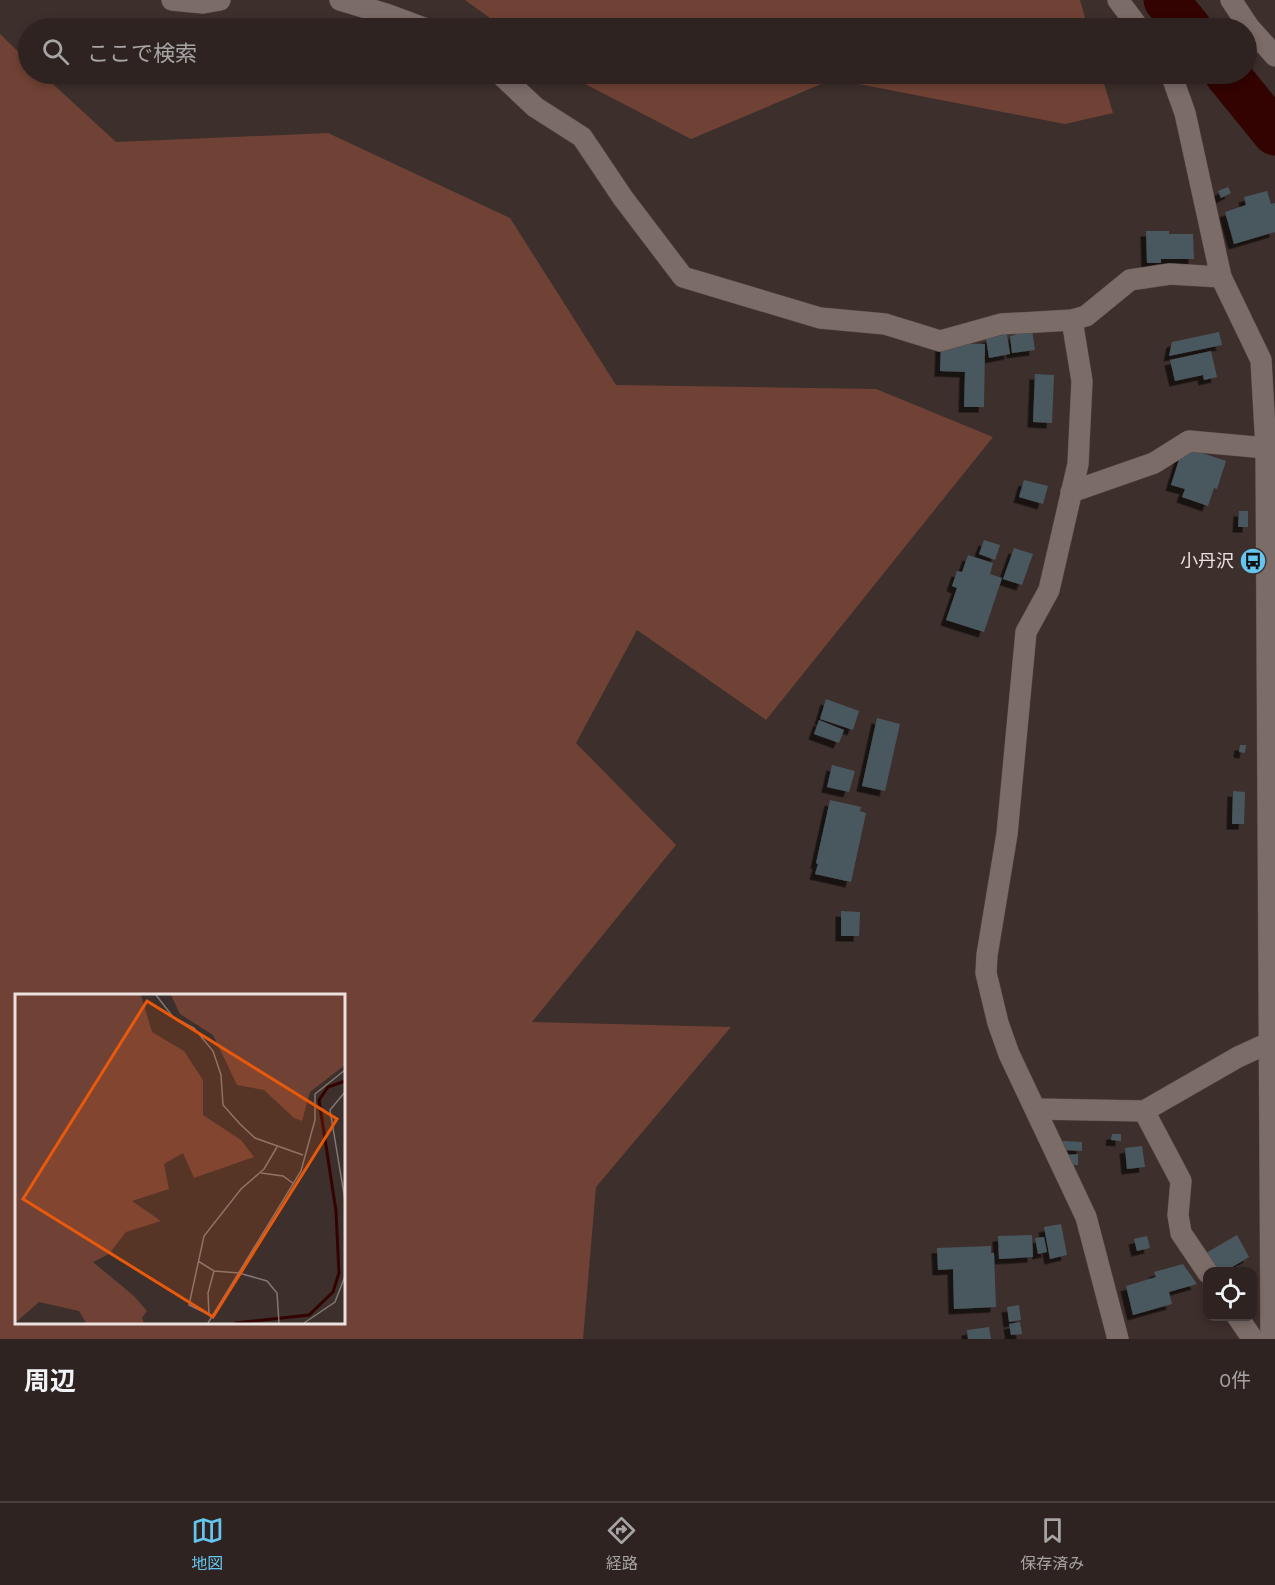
<!DOCTYPE html>
<html lang="ja">
<meta charset="utf-8">
<style>
body{margin:0;font-family:Karla,"Noto Sans JP",sans-serif;background:#362b29;color:#f1f3f6}
.controls{position:absolute;right:18px;bottom:18px;display:grid;overflow:hidden;border-radius:12px;box-shadow:0 3px 9px #0003}
.controls button{width:54px;height:54px;display:grid;place-items:center;padding:0;border:0;border-bottom:2px solid #49403e;background:#2e2320;color:#f1f3f6;font:30px sans-serif}
.list{margin:0;padding:0;list-style:none}
h2{display:flex;justify-content:space-between;align-items:center;height:78px;margin:0;padding:0 24px;font-size:26px}
h2 small{font-size:20px;font-weight:400;color:#a7a4a5}
.icon{flex:none;width:33px;height:33px;fill:none;stroke:currentColor;stroke-width:2;stroke-linecap:round;stroke-linejoin:round}
.map{position:relative;flex:none;width:1275px;height:1339px;overflow:hidden}
.search{position:absolute;background:#2e2320;box-shadow:0 3px 9px #0003;left:18px;right:18px;top:18px;height:66px;display:flex;align-items:center;gap:15px;box-sizing:border-box;padding:0 21px;border-radius:33px;color:#a7a4a5;font-size:22px}
.sheet{height:162px;background:#2e2320}
nav{display:flex;justify-content:space-around;align-items:center;box-sizing:border-box;height:84px;border-top:2px solid #49403e;background:#2e2320;font-size:16px;color:#a7a4a5}
nav a{display:grid;justify-items:center;gap:3px}
nav .on{color:#64c5ee}
.map>svg:first-child{display:block}
.green{fill:#704235;fill-rule:evenodd}
.lines{fill:none;stroke-linecap:round;stroke-linejoin:round}
.river{stroke:#320300;stroke-width:45}
.building{fill:#4a585f;filter:url(#shadow)}
.minor-casing{stroke:#574c49;stroke-width:22}
.minor{stroke:#7c6c68;stroke-width:21}
.labels{text-anchor:middle;dominant-baseline:central;stroke-width:4.5;stroke-linejoin:round;paint-order:stroke}
.poi-label{font-size:18px;fill:#ebe2df;stroke:#3d2f2b;text-anchor:end}
.inset-river{fill:none;stroke:#320300;stroke-width:3}
.inset-road{fill:none;stroke:#837773;stroke-width:1.5}
.view{fill:#e8590c;fill-opacity:0.15;stroke:#e8590c;stroke-width:3}
.inset-edge{fill:none;stroke:#ebe2df;stroke-width:3}
</style>
<div class="map">
<svg width="1275" height="1339" viewBox="0 0 1275 1339">
<defs>
<filter id="shadow"><feDropShadow dx="-5.5" dy="5.5" stdDeviation="0" flood-color="#0009"/></filter>
</defs>
<rect width="100%" height="100%" fill="#3d2f2b"/>
<!-- green -->
<g class="green">
<polygon points="465,0 1080,0 1088,28 504,28"/>
<path d="M0 34 28 61V74H42L116 142 328 133 510 218 616 385 876 389 993 437 766 720 637 630 576 743 676 845 532 1022 731 1027 596 1187 583 1339H0ZM16 996H344V1322H16Z"/>
<polygon points="566,74 1101,74 1113,113 1065,124 833,79 691,139"/>
</g>
<g class="lines">
<!-- river -->
<g class="river">
<polyline points="1166,0 1189,28"/>
<polyline points="1227,74 1275,133"/>
</g>
</g>
<!-- building -->
<g class="building">
<polygon points="1228,187 1231,193 1221,198 1218,191"/>
<polygon points="1267,191 1271,204 1275,203 1275,232 1234,244 1225,212 1246,205 1244,197"/>
<polygon points="1146,231 1169,231 1169,234 1193,234 1194,259 1161,259 1161,263 1147,263"/>
<polygon points="1032,329 1035,350 1012,353 1010,336 1015,335 1015,332"/>
<polygon points="1219,332 1222,345 1169,356 1172,342"/>
<polygon points="1007,334 1010,354 989,358 986,338"/>
<polygon points="941,343 985,344 984,407 964,407 965,372 940,371"/>
<polygon points="1211,351 1217,377 1204,380 1203,375 1175,381 1170,360"/>
<polygon points="1035,374 1054,375 1052,423 1033,422"/>
<polygon points="1190,449 1226,461 1217,489 1214,488 1208,506 1182,497 1185,489 1171,485 1182,450"/>
<polygon points="1024,480 1048,486 1043,504 1019,497"/>
<polygon points="1239,511 1248,511 1248,527 1238,527"/>
<polygon points="984,540 1000,545 995,560 979,554"/>
<polygon points="1014,548 1033,554 1022,585 1003,579"/>
<polygon points="968,555 993,563 990,574 1002,578 984,632 946,620 957,588 952,586 957,571 962,572"/>
<polygon points="826,699 859,711 853,730 820,719"/>
<polygon points="877,718 900,724 885,791 862,786"/>
<polygon points="819,720 844,730 839,743 814,734"/>
<polygon points="1240,745 1246,745 1245,753 1239,752"/>
<polygon points="832,765 855,771 849,792 827,787"/>
<polygon points="1233,791 1245,792 1244,824 1232,824"/>
<polygon points="830,800 861,807 860,811 866,813 851,882 815,874 818,864 816,863"/>
<polygon points="841,911 860,912 859,936 841,936"/>
<polygon points="1112,1134 1121,1134 1121,1141 1111,1140"/>
<polygon points="1063,1141 1082,1142 1082,1151 1063,1150"/>
<polygon points="1142,1146 1145,1167 1127,1169 1125,1148"/>
<polygon points="1078,1154 1078,1165 1066,1165 1066,1155"/>
<polygon points="1061,1224 1067,1255 1050,1259 1044,1227"/>
<polygon points="1032,1235 1033,1257 999,1259 998,1236"/>
<polygon points="1237,1235 1249,1257 1224,1272 1216,1272 1206,1253"/>
<polygon points="1147,1236 1150,1248 1137,1251 1134,1239"/>
<polygon points="1044,1237 1047,1252 1038,1254 1035,1238"/>
<polygon points="991,1246 991,1253 994,1253 996,1307 954,1309 953,1269 938,1270 937,1248"/>
<polygon points="1183,1264 1197,1284 1169,1292 1172,1304 1133,1315 1126,1286 1156,1277 1154,1272"/>
<polygon points="1238,1266 1242,1272 1229,1272"/>
<polygon points="1019,1305 1021,1320 1009,1322 1007,1307"/>
<polygon points="1020,1322 1022,1334 1011,1335 1009,1324"/>
<polygon points="989,1327 991,1339 968,1339 967,1330"/>
</g>
<g class="lines">
<defs>
<g id="minor">
<polyline points="172,0 203,3 220,0"/>
<polyline points="340,0 389,15 424,28"/>
<polyline points="1118,0 1139,28"/>
<polyline points="1231,0 1249,27 1275,56"/>
<polyline points="500,74 535,107 582,137 623,198 683,277 820,318 885,324 940,341 1001,324 1072,320 1086,316 1130,280 1170,274 1221,277"/>
<polyline points="1171,74 1185,113 1221,277 1261,360 1266,448 1271,1339"/>
<polyline points="1072,320 1082,381 1078,464 1049,590 1026,632 1007,834 987,955 986,973 998,1023 1009,1054 1086,1217 1118,1339"/>
<polyline points="1071,492 1154,463 1189,441 1266,448"/>
<polyline points="1036,1109 1144,1111 1238,1057 1275,1040"/>
<polyline points="1144,1111 1181,1181 1178,1215 1181,1233 1208,1273"/>
<polyline points="1237,1316 1252,1338"/>
</g>
</defs>
<!-- minor casing -->
<use href="#minor" class="minor-casing"/>
<!-- minor -->
<use href="#minor" class="minor"/>
</g>
<!-- icons -->
<defs>
<symbol id="bus-disc" viewBox="-11 -11 22 22"><circle r="9.5" fill="#64c5ee" stroke="#3d2f2b"/><path d="M-5-6H5V4H4V6H2V4H-2V6H-4V4H-5ZM-3.5-4V0h7V-4ZM-3.5 1.2v1.5H-2V1.2ZM2 1.2v1.5H3.5V1.2Z" fill="#111"/></symbol>
</defs>
<g fill-rule="evenodd">
<use href="#bus-disc" x="1238" y="546" width="30" height="30"/>
</g>
<g class="labels">
<!-- poi labels -->
<g class="poi-label">
<text x="1234" y="561">小丹沢</text>
</g>
</g>
<!-- overview -->
<g transform="translate(15 994)">
<rect width="330" height="330" fill="#3d2f2b"/>
<path d="M0 1H126L137 38 169 57 188 86V121L226 146 239 163 179 184 168 159 149 170 154 195 117 207 146 227 111 238 94 260 78 268 119 302 132 317 127 324 129 329H71L64 317 24 308 0 329ZM156 1H330V71L295 98 287 127 279 124 249 96 222 91 198 41 165 20Z" fill="#704235"/>
<path class="inset-river" d="M220 329 294 321 318 298 324 279 321 217 304 106 313 93 330 87"/>
<path class="inset-road" d="M141 1 158 23 179 34 198 57 206 81 208 111 225 130 240 144 288 161M330 98 315 116 330 206M246 179 268 182 279 190M183 267 199 277 224 279 252 287 262 299 264 329M194 321 193 299 199 277M197 322 174 311 189 242 226 195 249 175 262 153M193 329 286 177 300 126V100L330 76M289 329 320 308 330 282"/>
<path class="view" d="M132 7 322 125 198 323 8 205Z"/>
<rect width="330" height="330" class="inset-edge"/>
</g>
</svg>
<div class="controls">
<button><svg class="icon" aria-label="locate" viewBox="0 0 24 24"><circle cx="12" cy="12" r="6"/><path d="M12 2v4M12 18v4M2 12h4M18 12h4"/></svg></button>
</div>
<div class="search"><svg class="icon" aria-label="search" viewBox="0 0 24 24"><circle cx="10" cy="10" r="6"/><path d="M15 15l6 6"/></svg>ここで検索</div>
</div>
<section class="sheet">
<h2>周辺<small>0件</small></h2>
<ul class="list">
</ul>
</section>
<nav>
<a class="on"><svg class="icon" aria-label="map" viewBox="0 0 24 24"><path d="M3 6l6-2 6 2 6-2v14l-6 2-6-2-6 2zM9 4v14M15 6v14"/></svg>地図</a>
<a><svg class="icon" aria-label="directions" viewBox="0 0 24 24"><path d="M12 3l9 9-9 9-9-9zM9 14v-3h6M13 9l2 2-2 2"/></svg>経路</a>
<a><svg class="icon" aria-label="saved" viewBox="0 0 24 24"><path d="M7 4h10v16l-5-4-5 4z"/></svg>保存済み</a>
</nav>
